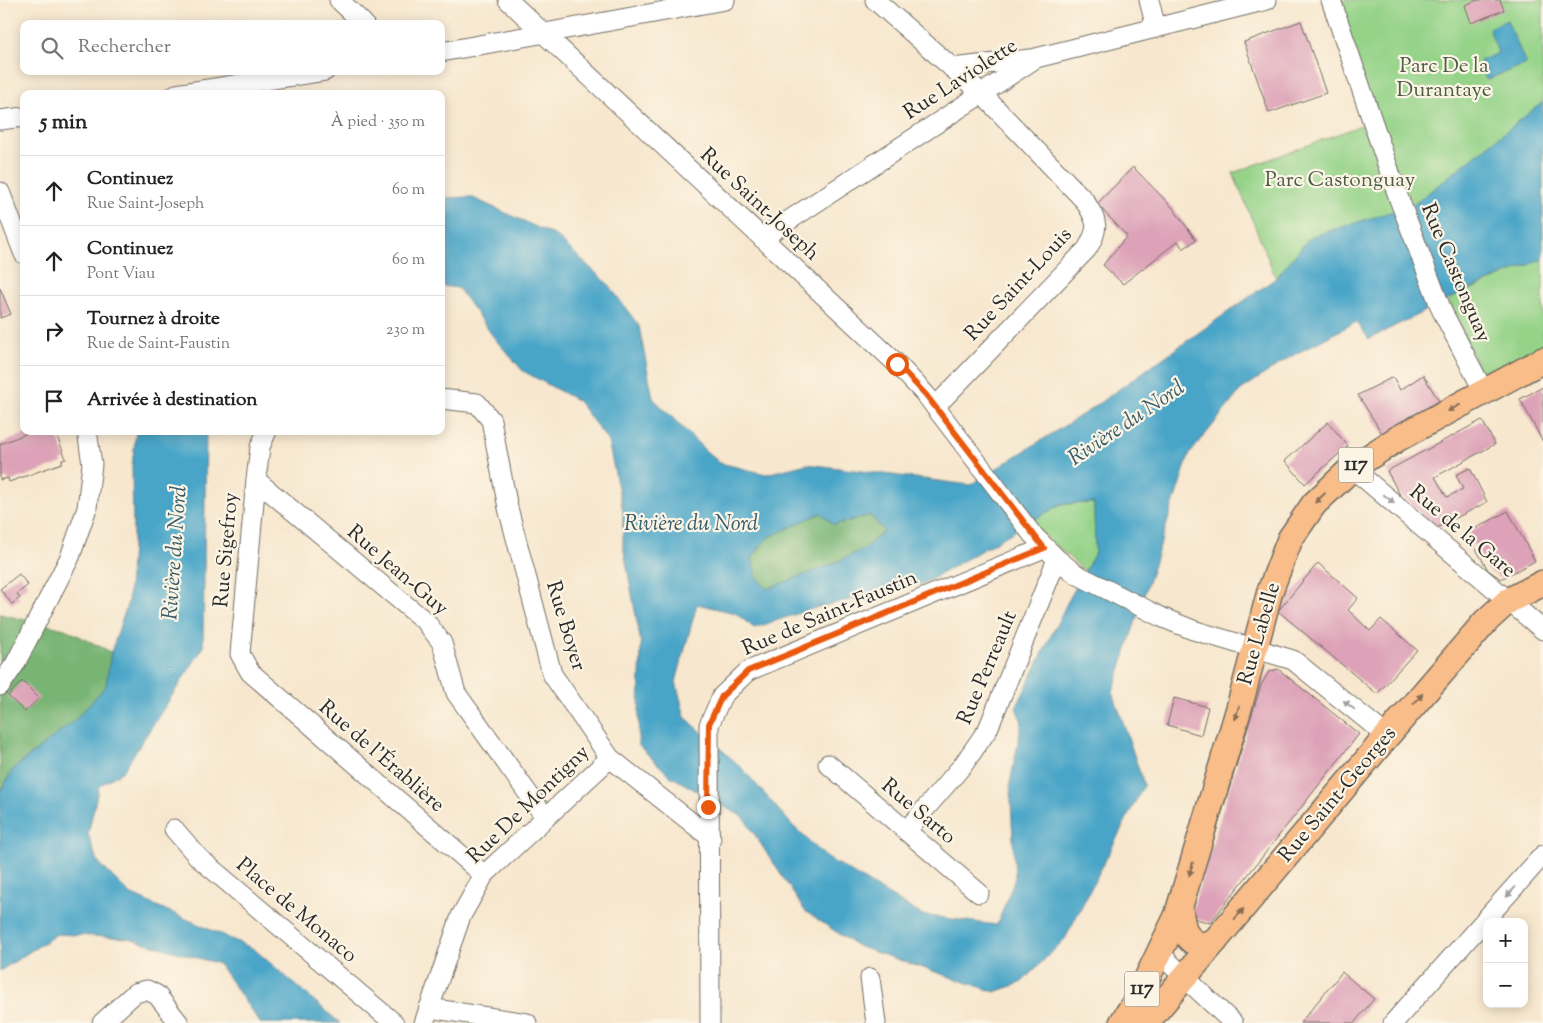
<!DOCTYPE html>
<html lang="fr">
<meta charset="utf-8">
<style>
body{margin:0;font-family:"Sorts Mill Goudy",serif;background:#f2f2f2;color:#222}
.controls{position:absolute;right:15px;bottom:15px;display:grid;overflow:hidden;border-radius:10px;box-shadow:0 2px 12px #0003}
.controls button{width:45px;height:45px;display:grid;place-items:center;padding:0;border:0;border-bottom:1px solid #e0e0e0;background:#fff;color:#222;font:25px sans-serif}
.stop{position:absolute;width:15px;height:15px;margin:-11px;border:4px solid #ea580c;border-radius:50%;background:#fff}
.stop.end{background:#ea580c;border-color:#fff;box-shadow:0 1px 5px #0008}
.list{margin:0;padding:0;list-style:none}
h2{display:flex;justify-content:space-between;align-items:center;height:65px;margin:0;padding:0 20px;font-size:21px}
h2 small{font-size:16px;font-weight:400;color:#767676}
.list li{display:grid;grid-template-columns:32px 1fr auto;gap:15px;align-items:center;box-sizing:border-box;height:70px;padding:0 20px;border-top:1px solid #e0e0e0}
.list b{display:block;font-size:19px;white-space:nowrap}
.list p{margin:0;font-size:16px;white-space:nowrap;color:#767676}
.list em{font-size:16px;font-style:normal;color:#767676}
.icon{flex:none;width:28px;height:28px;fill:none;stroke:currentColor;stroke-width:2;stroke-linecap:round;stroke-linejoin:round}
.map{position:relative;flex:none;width:1543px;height:1023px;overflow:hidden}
.search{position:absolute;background:#fff;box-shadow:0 2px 12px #0003;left:20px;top:20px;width:425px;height:55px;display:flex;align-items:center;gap:12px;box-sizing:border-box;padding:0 18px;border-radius:10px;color:#767676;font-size:19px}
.panel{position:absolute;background:#fff;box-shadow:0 2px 12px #0003;left:20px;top:90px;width:425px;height:345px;border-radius:10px}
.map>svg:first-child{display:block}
.green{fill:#95d389;stroke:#607f5a}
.forest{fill:#78b575;stroke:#527050}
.water{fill:#4aa5c8;stroke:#3a687a;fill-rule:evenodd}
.building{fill:#dda2b8}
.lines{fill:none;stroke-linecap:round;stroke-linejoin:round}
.minor-casing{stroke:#726d64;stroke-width:21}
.major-casing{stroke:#726d64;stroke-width:28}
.minor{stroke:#fff;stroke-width:19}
.major{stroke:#f8bd89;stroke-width:25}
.oneway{fill:#876d55}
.oneway2{fill:#a0a0a0}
.route{stroke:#ea580c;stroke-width:6}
.labels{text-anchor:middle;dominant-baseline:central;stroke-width:4.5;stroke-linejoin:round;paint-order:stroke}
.shield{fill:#fcf5e5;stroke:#6a6863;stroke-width:1}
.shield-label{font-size:20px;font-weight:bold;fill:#2b2b2b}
.park-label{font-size:21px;fill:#4b5d47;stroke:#fcf5e5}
.street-label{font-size:21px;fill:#2b2b2b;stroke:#fcf5e5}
.water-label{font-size:22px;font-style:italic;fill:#375c6a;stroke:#fcf5e5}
</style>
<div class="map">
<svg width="1543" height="1023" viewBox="0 0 1543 1023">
<rect width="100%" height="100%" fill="#fcf5e5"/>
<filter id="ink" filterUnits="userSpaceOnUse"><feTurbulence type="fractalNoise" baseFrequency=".02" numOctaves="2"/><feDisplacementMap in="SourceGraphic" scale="10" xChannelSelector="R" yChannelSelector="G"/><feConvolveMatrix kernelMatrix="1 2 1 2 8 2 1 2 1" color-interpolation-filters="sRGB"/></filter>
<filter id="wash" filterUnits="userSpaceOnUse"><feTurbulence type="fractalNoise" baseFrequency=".0096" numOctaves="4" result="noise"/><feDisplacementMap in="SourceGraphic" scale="20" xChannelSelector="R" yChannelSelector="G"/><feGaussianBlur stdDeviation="1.12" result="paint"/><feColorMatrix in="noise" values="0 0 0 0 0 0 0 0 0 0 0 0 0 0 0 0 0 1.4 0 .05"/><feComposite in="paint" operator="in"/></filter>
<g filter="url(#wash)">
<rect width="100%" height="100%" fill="#f7e7ce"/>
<!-- green -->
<g class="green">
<polygon points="1331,0 1543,0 1543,102 1413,205 1399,199"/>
<polygon points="1370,122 1398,210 1310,237 1276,278 1233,173"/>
<polygon points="1543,259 1543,355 1486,386 1448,299"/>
<polygon points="1094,503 1095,553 1086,572 1029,522 1061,504"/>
</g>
<!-- forest -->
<g class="forest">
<polygon points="821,513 834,525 870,515 884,531 865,548 830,565 767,589 757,577 752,558 766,538"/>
<polygon points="0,614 65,629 111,652 106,686 74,721 13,769 0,793"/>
</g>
<!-- water -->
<g class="water">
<polygon points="1507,20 1526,64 1486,80 1480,61 1498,53 1489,28"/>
<path d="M1543 102V259L1463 292 1369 339 1356 322 1290 357 1241 390 1189 455 1113 692 1144 785 1065 939 1021 983 995 992 857 946 805 911 743 817 670 776 638 745 641 644 623 545V511L608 441 578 401 523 371 495 339 458 288 441 286V198L471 197 556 236 608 284 639 326 653 398 706 451 720 463 766 474 807 464 970 485 1088 411 1276 278 1310 237 1413 205ZM1094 503 1095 553 1067 603 1016 708 1022 722 1010 783 1015 878 997 925 922 915 826 857 792 825 741 767 685 717 676 682 697 604 735 613 754 628 818 607 925 583 1061 504ZM821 513 834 525 870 515 884 531 865 548 830 565 767 589 757 578 752 558 767 538Z"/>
<polygon points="136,431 206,431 203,648 123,771 99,786 88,834 97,861 130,894 254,949 340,1023 260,1023 219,964 128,938 57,934 0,971 0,793 13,769 74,721 106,686 111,652 128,602 133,532 132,466"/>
</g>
<g id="blocks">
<!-- building -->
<g class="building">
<polygon points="1477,0 1500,0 1504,10 1471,23 1465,5"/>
<polygon points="1301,21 1326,93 1269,113 1244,42"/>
<polygon points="1133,167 1173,208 1196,240 1183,249 1178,241 1123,284 1103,265 1127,236 1097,204"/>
<polygon points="0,288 11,314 0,318"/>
<polygon points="1423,375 1442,406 1385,438 1358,395 1393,377 1400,390"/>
<polygon points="1543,387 1543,442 1520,399"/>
<polygon points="1482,420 1495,444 1435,477 1447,497 1463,489 1456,475 1470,468 1487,502 1437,528 1400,495 1387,471"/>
<polygon points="1328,422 1348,446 1305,484 1285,461"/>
<polygon points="33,431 55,431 66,459 62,460 62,463 9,482 8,478 0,480 0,444"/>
<polygon points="1508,511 1535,561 1501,579 1488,570 1467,533"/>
<polygon points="1318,563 1358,598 1348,610 1370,631 1381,619 1417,650 1377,694 1278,611"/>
<polygon points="19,574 28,585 17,594 20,598 12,604 0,589"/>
<polygon points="1278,669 1359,734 1210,923 1190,917 1261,685 1269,672"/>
<polygon points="22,681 39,698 25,712 8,696"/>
<polygon points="1174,698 1208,707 1201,735 1167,725"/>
<polygon points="1342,972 1374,999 1354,1023 1300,1023"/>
</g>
</g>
</g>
<g filter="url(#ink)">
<use href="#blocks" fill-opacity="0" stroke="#726d64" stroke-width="1"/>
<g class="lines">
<defs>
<g id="minor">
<polyline points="339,0 364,24"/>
<polyline points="508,0 897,364 926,395 1032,534 1057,559 1076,574 1161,617 1193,630 1293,660 1387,736"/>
<path d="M875 0 981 93 1084 200C1098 222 1100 227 1087 249L935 407"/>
<polyline points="1149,0 1156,28"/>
<polyline points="1331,0 1399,199 1442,311 1484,392"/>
<polyline points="441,52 725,0"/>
<polyline points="952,68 1030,59"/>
<polyline points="176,94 325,71"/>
<polyline points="0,120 24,117"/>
<polyline points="0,192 24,254"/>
<polyline points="762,238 1036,58 1267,0"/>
<polyline points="441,399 477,403 491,420 508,508 552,674 610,758 711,838"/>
<polyline points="267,431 260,447 256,480 240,654 250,672 484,875"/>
<polyline points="1352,468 1543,630"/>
<polyline points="256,480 426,622 442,643 456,693 545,817"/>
<polyline points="0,686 15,664 70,557 87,508 92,464 87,431"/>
<polyline points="828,764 979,893"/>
<polyline points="174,829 199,858 394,1023"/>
<polyline points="906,831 963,765 988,729 1057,559"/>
<polyline points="1159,953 1233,1023"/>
<polyline points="870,978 876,1023"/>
<polyline points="429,1008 527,1023"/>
<polyline points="102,1023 135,993 147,990 157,995 179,1023"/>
<polyline points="424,1023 461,916 484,875 610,758"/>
<polyline points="710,1023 709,725 722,696 748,671 1044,548"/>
<polyline points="1393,1023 1543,855"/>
</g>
<g id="major">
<path d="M1180 909C1182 924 1184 943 1203 945L1215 941"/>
<polyline points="1122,1023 1137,999 1177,916 1239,708 1270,591 1290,539 1314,504 1352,468 1397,439 1543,360"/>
<polyline points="1146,1023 1387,736 1486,621 1508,601 1543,583"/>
</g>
</defs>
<!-- minor casing -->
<use href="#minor" class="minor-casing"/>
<!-- major casing -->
<use href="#major" class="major-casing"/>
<!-- minor -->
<use href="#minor" class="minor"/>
<!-- major -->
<use href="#major" class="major"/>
</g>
<!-- one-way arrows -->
<defs><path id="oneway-solid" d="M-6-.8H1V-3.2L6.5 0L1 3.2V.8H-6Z" transform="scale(1.25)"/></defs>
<g class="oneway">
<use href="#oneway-solid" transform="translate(1454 408) rotate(152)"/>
<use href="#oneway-solid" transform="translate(1320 498) rotate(136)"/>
<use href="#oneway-solid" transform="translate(1418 699) rotate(-49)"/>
<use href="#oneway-solid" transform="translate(1237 713) rotate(106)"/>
<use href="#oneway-solid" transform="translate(1191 869) rotate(106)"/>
<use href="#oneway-solid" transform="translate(1239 914) rotate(-49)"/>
</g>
<g class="oneway2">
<use href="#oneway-solid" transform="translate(1389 499) rotate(40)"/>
<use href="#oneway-solid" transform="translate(1349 705) rotate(-141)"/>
<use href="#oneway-solid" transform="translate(1511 892) rotate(132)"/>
</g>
</g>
<g class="lines" filter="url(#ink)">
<!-- route -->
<polyline class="route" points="708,807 709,724 722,696 748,671 1044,548 926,395 897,364"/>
</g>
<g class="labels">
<!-- shield labels -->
<g class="shield">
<rect x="1338.5" y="447.5" width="35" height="35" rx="4"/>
<rect x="1124.5" y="971.5" width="35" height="35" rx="4"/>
</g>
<g class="shield-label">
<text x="1356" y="465">117</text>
<text x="1142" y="989">117</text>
</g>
<!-- park labels -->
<g class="park-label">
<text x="1444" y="67">Parc De la<tspan x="1444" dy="24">Durantaye</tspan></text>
<text x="1340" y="181">Parc Castonguay</text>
</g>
<!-- street labels -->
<g class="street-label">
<text transform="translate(961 80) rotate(-33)">Rue Laviolette</text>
<text transform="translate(759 205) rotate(43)">Rue Saint-Joseph</text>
<text transform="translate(1455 273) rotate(67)">Rue Castonguay</text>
<text transform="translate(1019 285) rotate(-47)">Rue Saint-Louis</text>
<text transform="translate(1462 532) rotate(40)">Rue de la Gare</text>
<text transform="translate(227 550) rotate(-85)">Rue Sigefroy</text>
<text transform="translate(397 571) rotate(41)">Rue Jean-Guy</text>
<text transform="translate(830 614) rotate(-23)">Rue de Saint-Faustin</text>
<text transform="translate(565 626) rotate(73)">Rue Boyer</text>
<text transform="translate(1260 634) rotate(-74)">Rue Labelle</text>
<text transform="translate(988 668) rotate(-67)">Rue Perreault</text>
<text transform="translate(381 757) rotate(41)">Rue de l'Érablière</text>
<text transform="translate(1338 795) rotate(-50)">Rue Saint-Georges</text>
<text transform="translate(529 805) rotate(-44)">Rue De Montigny</text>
<text transform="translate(918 812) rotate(40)">Rue Sarto</text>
<text transform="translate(296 911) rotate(40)">Place de Monaco</text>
</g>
<!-- water labels -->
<g class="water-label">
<text transform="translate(1127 424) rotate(-34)">Rivière du Nord</text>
<text x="691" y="525">Rivière du Nord</text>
<text transform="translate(176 553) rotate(-86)">Rivière du Nord</text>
</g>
</g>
</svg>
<div class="controls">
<button>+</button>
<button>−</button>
</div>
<div class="stop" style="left:897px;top:364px"></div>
<div class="stop end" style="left:708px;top:807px"></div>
<div class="search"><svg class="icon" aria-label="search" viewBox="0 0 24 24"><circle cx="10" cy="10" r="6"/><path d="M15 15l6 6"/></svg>Rechercher</div>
<section class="panel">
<h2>5 min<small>À pied · 350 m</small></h2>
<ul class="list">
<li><svg class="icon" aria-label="ahead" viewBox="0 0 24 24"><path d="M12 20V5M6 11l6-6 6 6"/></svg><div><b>Continuez</b><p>Rue Saint-Joseph</p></div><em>60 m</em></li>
<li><svg class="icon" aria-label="ahead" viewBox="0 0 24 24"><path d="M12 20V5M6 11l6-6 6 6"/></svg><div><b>Continuez</b><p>Pont Viau</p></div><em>60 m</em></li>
<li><svg class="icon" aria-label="right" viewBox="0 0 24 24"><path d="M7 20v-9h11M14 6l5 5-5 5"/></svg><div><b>Tournez à droite</b><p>Rue de Saint-Faustin</p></div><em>230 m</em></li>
<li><svg class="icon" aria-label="arrive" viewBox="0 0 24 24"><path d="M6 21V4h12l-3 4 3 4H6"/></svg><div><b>Arrivée à destination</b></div></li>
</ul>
</section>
</div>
